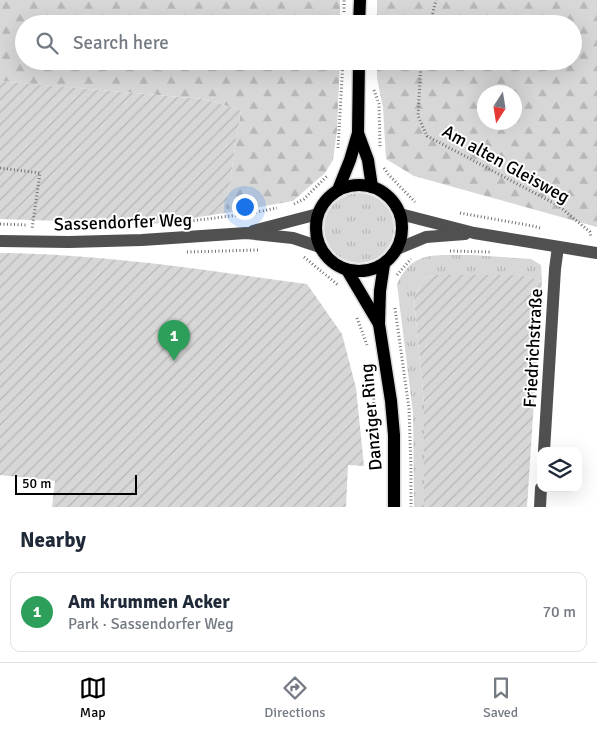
<!DOCTYPE html>
<meta charset="utf-8">
<style>
body{margin:0;font-family:Signika,sans-serif;background:#f2f2f3;color:#1f2937}
.controls{position:absolute;right:15px;bottom:15px;display:grid;overflow:hidden;border-radius:10px;box-shadow:0 5px 20px #0002}
.controls button{width:45px;height:45px;display:grid;place-items:center;padding:0;border:0;border-bottom:1px solid #e0e1e3;background:#fff;color:#1f2937;font:25px sans-serif}
.compass{position:absolute;left:477px;top:85px;width:45px;height:45px;border-radius:50%;background:#fff;box-shadow:0 5px 20px #0002;rotate:192deg}
.scale{position:absolute;left:15px;bottom:12px;width:122px;box-sizing:border-box;padding-left:5px;border:2px solid #000;border-top:0;font-size:14px;line-height:18px;white-space:nowrap;color:#000;-webkit-text-stroke:4px #fff;paint-order:stroke}
.you{position:absolute;left:244px;top:206px;width:18px;height:18px;margin:-12px;border:4px solid #fff;border-radius:50%;background:#1a73e8;box-shadow:0 0 0 8px #1a73e833}
.badge{display:grid;place-items:center;width:32px;height:32px;border-radius:50%;background:#000;color:#fff;font-size:16px;font-weight:700}
.pin{position:absolute;translate:-50% -41px;filter:drop-shadow(0 1px 2px #0008)}
.pin::after{content:'';position:absolute;top:26px;width:18px;height:15px;background:inherit;clip-path:polygon(0 0,100% 0,50% 100%)}
.list{margin:0;padding:0;list-style:none}
h2{display:flex;justify-content:space-between;align-items:center;height:65px;margin:0;padding:0 20px;font-size:21px}
h2 small{font-size:16px;font-weight:400;color:#747a83}
.list li{display:grid;grid-template-columns:32px 1fr auto;gap:15px;align-items:center;box-sizing:border-box;height:80px;margin:0 10px 10px;padding:0 10px;border:1px solid #e0e1e3;border-radius:10px}
.list b{display:block;font-size:19px;white-space:nowrap}
.list p{margin:0;font-size:16px;white-space:nowrap;color:#747a83}
.list em{font-size:16px;font-style:normal;color:#747a83}
.icon{flex:none;width:28px;height:28px;fill:none;stroke:currentColor;stroke-width:2;stroke-linecap:round;stroke-linejoin:round}
.map{position:relative;flex:none;width:597px;height:507px;overflow:hidden}
.search{position:absolute;background:#fff;box-shadow:0 5px 20px #0002;left:15px;right:15px;top:15px;height:55px;display:flex;align-items:center;gap:12px;box-sizing:border-box;padding:0 18px;border-radius:28px;color:#747a83;font-size:19px}
.sheet{height:155px;background:#fff}
nav{display:flex;justify-content:space-around;align-items:center;box-sizing:border-box;height:70px;border-top:1px solid #e0e1e3;background:#fff;font-size:14px;color:#747a83}
nav a{display:grid;justify-items:center;gap:2px}
nav .on{color:#000}
.map>svg:first-child{display:block}
.grass{fill:url(#grass-tufts)}
.forest{fill:url(#forest-firs);fill-rule:evenodd}
.garden{fill:url(#garden-furrows)}
.lines{fill:none;stroke-linecap:round;stroke-linejoin:round}
.major-casing{stroke:#dbdbdb;stroke-width:15}
.path{stroke:#727272;stroke-width:3;stroke-dasharray:1 2.5;stroke-linecap:butt}
.minor{stroke:#505050;stroke-width:12}
.major{stroke:#000;stroke-width:12}
.labels{text-anchor:middle;dominant-baseline:central;stroke-width:4;stroke-linejoin:round;paint-order:stroke}
.street-label{font-size:18px;fill:#000;stroke:#fff}
</style>
<div class="map">
<svg width="597" height="507" viewBox="0 0 597 507">
<defs>
<pattern id="grass-tufts" width="24" height="20" patternUnits="userSpaceOnUse" patternTransform="scale(1.25)"><rect width="24" height="20" fill="#d7d7d7"/><path d="M3 7l-1-3M5 7V3M7 7l1-3M15 17l-1-3M17 17v-4M19 17l1-3" fill="none" stroke="#b7b7b7"/></pattern>
<pattern id="forest-firs" width="22" height="20" patternUnits="userSpaceOnUse" patternTransform="scale(1.25)"><rect width="22" height="20" fill="#d7d7d7"/><path d="M5 1l3.5 6h-7zM16 11l3.5 6h-7z" fill="#b7b7b7"/></pattern>
<pattern id="garden-furrows" width="10" height="10" patternUnits="userSpaceOnUse" patternTransform="scale(1.25)"><rect width="10" height="10" fill="#d7d7d7"/><path d="M-1 1l2-2M0 10L10 0M9 11l2-2" fill="none" stroke="#b7b7b7"/></pattern>
</defs>
<rect width="100%" height="100%" fill="#fff"/>
<!-- grass -->
<g class="grass">
<circle cx="359" cy="228" r="35"/>
<path d="M472 255 531 259 541 265 542 281 518 275H435L423 279 414 298 424 404V507H414L413 413 397 284C413 248 439 256 472 255Z"/>
</g>
<!-- forest -->
<g class="forest">
<polygon points="0,0 340,0 340,24 24,24 24,61 340,61 337,130 333,160 325,173 293,201 225,213 241,110 203,99 0,81"/>
<path d="M377 0H597V227L414 176 386 159 383 108 377 78V61H573V24H377ZM484 92H514V122H484Z"/>
</g>
<!-- garden -->
<g class="garden">
<polygon points="0,81 203,99 241,110 225,213 153,224 0,219"/>
<path d="M0 253C103 254 205 270 307 284L342 334 356 388 364 466 348 465 346 507H52L55 481 0 475Z"/>
<polygon points="435,275 519,275 542,281 527,507 424,507 424,404 414,298 423,279"/>
</g>
<g class="lines">
<defs>
<g id="major">
<polyline points="359,24 360,0"/>
<polyline points="358,133 368,160 372,187"/>
<circle cx="359" cy="228" r="43"/>
<polyline points="338,190 350,160 358,133 359,61"/>
<polyline points="384,264 380,291 379,324 391,401 394,435 394,507"/>
<polyline points="347,270 379,324"/>
</g>
</defs>
<!-- major casing -->
<use href="#major" class="major-casing"/>
<!-- path -->
<g class="path">
<polyline points="344,12 344,0"/>
<polyline points="430,24 436,0"/>
<polyline points="421,61 418,116 427,136 559,206 590,232 591,238"/>
<polyline points="374,90 379,104 380,148"/>
<polyline points="338,148 343,61"/>
<polyline points="0,168 40,173 32,229"/>
<polyline points="384,168 388,174 415,202"/>
<polyline points="294,204 304,199 327,176"/>
<polyline points="460,213 533,226 540,228"/>
<polyline points="190,221 247,214 277,208"/>
<polyline points="0,224 27,225"/>
<polyline points="450,251 491,252"/>
<polyline points="187,252 258,250"/>
<polyline points="304,257 338,285"/>
<polyline points="397,275 411,259"/>
<polyline points="395,308 409,409 411,467 411,507"/>
<polyline points="357,318 367,345"/>
<polyline points="373,388 378,466"/>
</g>
<!-- minor -->
<g class="minor">
<polyline points="400,214 474,233 597,253"/>
<polyline points="253,231 318,214"/>
<polyline points="0,241 69,242 142,240 246,233 293,238 320,247"/>
<polyline points="397,249 426,237 465,234"/>
<polyline points="544,451 555,269 558,247"/>
<polyline points="540,507 541,488"/>
</g>
<!-- major -->
<use href="#major" class="major"/>
</g>
<g class="labels">
<!-- street labels -->
<g class="street-label">
<text transform="translate(506 164) rotate(29)">Am alten Gleisweg</text>
<text transform="translate(123 222) rotate(-2)">Sassendorfer Weg</text>
<text transform="translate(533 348) rotate(-87)">Friedrichstraße</text>
<text transform="translate(371 417) rotate(-95)">Danziger Ring</text>
</g>
</g>
</svg>
<div class="controls">
<button><svg class="icon" aria-label="layers" viewBox="0 0 24 24"><path d="M12 4l9 5-9 5-9-5zM3 14l9 5 9-5"/></svg></button>
</div>
<svg class="compass" viewBox="-18 -18 36 36"><path d="M0-13l5 13h-10z" fill="#e53935"/><path d="M0 13l5-13h-10z" fill="#747a83"/></svg>
<div class="scale">50 m</div>
<div class="you"></div>
<div class="pin badge" style="left:174px;top:361px;background:#2e9e5b">1</div>
<div class="search"><svg class="icon" aria-label="search" viewBox="0 0 24 24"><circle cx="10" cy="10" r="6"/><path d="M15 15l6 6"/></svg>Search here</div>
</div>
<section class="sheet">
<h2>Nearby<small></small></h2>
<ul class="list">
<li><span class="badge" style="background:#2e9e5b">1</span><div><b>Am krummen Acker</b><p>Park · Sassendorfer Weg</p></div><em>70 m</em></li>
</ul>
</section>
<nav>
<a class="on"><svg class="icon" aria-label="map" viewBox="0 0 24 24"><path d="M3 6l6-2 6 2 6-2v14l-6 2-6-2-6 2zM9 4v14M15 6v14"/></svg>Map</a>
<a><svg class="icon" aria-label="directions" viewBox="0 0 24 24"><path d="M12 3l9 9-9 9-9-9zM9 14v-3h6M13 9l2 2-2 2"/></svg>Directions</a>
<a><svg class="icon" aria-label="saved" viewBox="0 0 24 24"><path d="M7 4h10v16l-5-4-5 4z"/></svg>Saved</a>
</nav>
